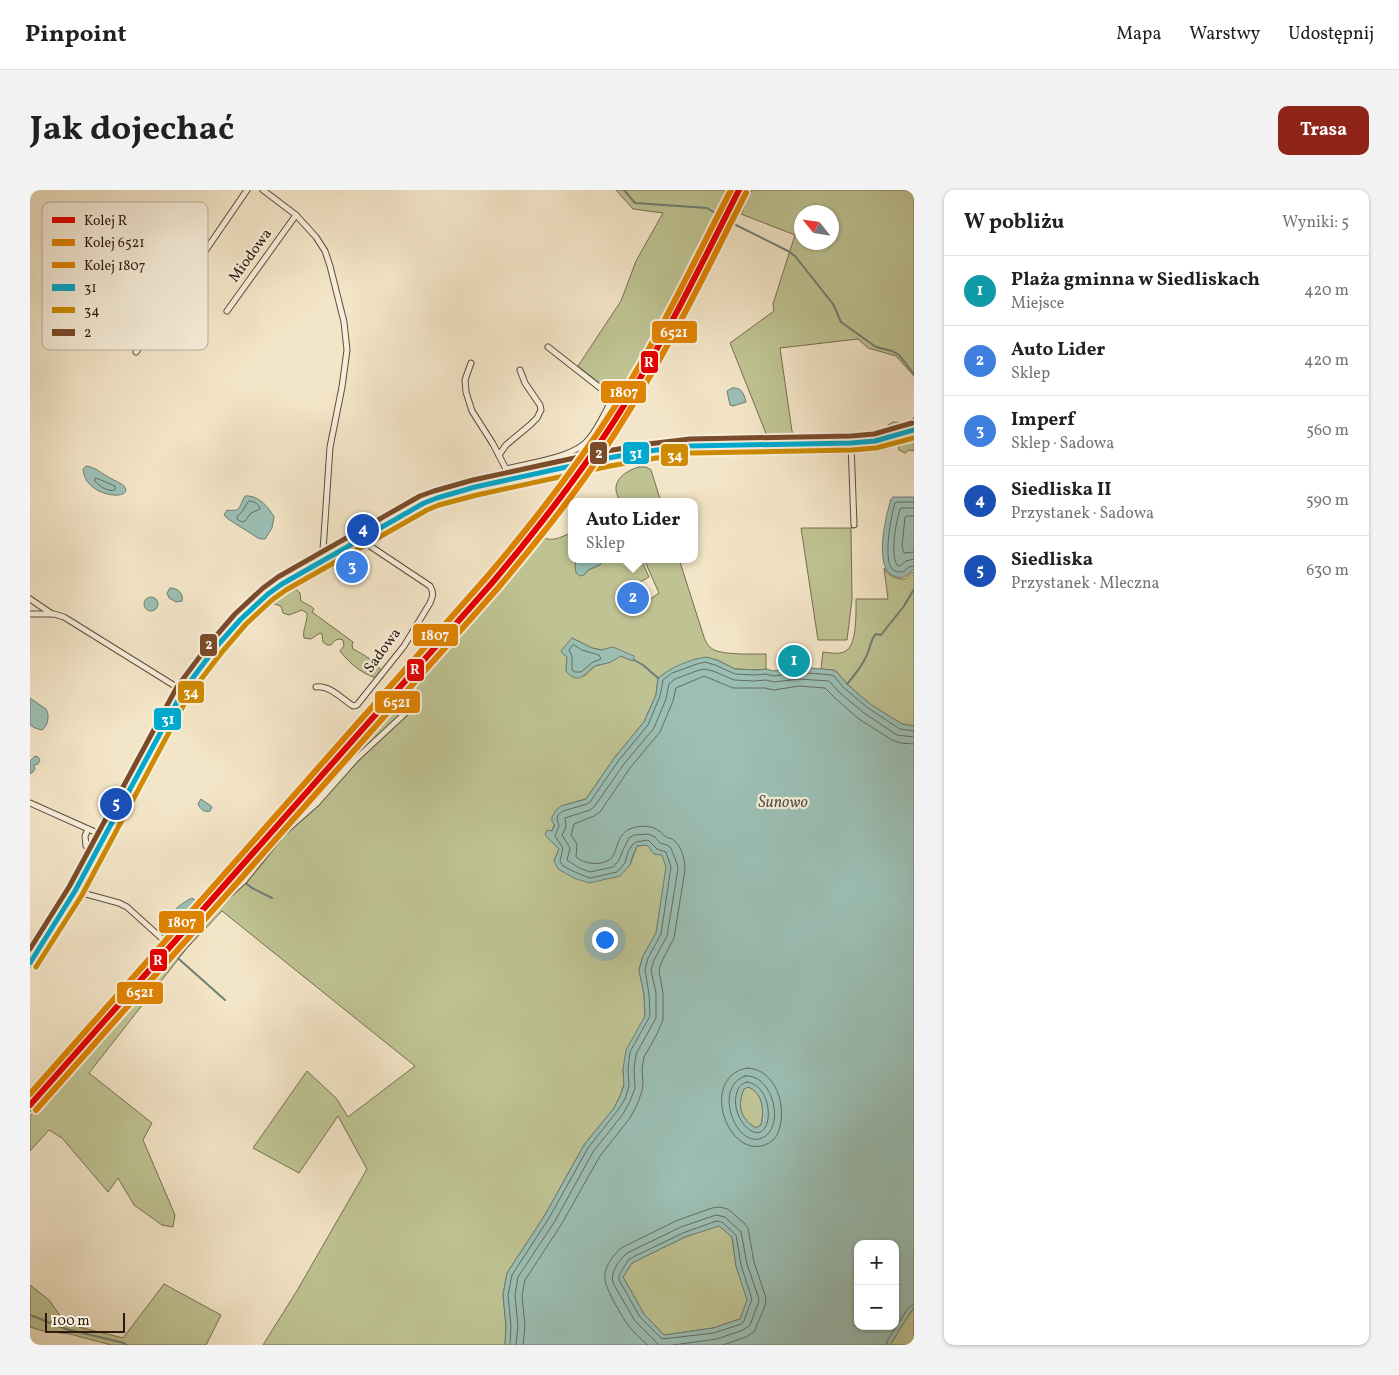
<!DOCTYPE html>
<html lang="pl">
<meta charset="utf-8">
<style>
body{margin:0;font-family:Vollkorn,serif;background:#f2f2f2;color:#202124}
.controls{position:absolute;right:15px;bottom:15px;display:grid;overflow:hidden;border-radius:10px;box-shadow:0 1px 4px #0004}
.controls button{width:45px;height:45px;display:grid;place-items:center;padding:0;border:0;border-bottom:1px solid #e0e0e0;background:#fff;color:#202124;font:25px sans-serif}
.compass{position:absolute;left:764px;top:15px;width:45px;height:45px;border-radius:50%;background:#fff;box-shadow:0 1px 4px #0004;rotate:300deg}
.scale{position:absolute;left:15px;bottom:12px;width:80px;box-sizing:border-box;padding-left:5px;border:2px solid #2c1a0f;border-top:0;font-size:14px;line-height:18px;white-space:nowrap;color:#2c1a0f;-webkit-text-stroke:4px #f7eedb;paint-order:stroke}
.you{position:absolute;left:574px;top:749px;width:18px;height:18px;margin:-12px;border:4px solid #fff;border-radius:50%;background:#1a73e8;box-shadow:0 0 0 8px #1a73e833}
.badge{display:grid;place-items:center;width:32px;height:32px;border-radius:50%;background:#8f2418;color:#fff;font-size:16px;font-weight:700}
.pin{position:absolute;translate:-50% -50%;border:2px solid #fff;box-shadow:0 1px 5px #0006}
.popup{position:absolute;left:538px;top:308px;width:130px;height:65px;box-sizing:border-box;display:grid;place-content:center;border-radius:10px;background:#fff;filter:drop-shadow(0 1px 4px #0005);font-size:16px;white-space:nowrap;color:#757577}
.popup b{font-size:19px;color:#202124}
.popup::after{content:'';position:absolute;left:50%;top:100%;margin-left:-10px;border:10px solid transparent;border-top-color:#fff}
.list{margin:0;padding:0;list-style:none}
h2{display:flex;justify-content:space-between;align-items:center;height:65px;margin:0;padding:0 20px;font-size:21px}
h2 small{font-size:16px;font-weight:400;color:#757577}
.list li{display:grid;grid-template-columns:32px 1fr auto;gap:15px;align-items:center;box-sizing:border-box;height:70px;padding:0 20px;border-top:1px solid #e0e0e0}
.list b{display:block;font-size:19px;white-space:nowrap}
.list p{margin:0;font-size:16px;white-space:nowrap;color:#757577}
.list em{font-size:16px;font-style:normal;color:#757577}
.map{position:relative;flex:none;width:884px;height:1155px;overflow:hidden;border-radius:10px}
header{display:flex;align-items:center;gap:30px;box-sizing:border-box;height:70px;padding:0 25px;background:#fff;border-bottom:1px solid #e0e0e0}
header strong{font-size:24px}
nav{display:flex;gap:28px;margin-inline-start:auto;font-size:18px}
.intro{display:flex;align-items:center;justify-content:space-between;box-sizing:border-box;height:120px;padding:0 30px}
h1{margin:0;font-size:35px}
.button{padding:12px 22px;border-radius:10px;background:#8f2418;color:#fff;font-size:18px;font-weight:700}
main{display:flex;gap:30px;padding:0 30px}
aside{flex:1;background:#fff;border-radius:10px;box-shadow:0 1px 4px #0004}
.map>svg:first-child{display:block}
.green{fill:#bfc393;stroke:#766e51;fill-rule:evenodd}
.water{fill:#9bbfb4;stroke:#6f7d72;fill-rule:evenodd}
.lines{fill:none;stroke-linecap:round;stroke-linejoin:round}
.shore{stroke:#646c62;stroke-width:1}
.stream{stroke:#6f7d72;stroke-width:2}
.minor-casing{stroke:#5e4d3d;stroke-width:7}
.secondary-casing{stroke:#2c1a0f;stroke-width:9}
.minor{stroke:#f7eedb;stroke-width:5}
.secondary{stroke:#f7eedb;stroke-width:7}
.bus-1-casing{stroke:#f7eedb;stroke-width:9}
.bus-2-casing{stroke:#f7eedb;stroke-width:9}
.bus-3-casing{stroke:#f7eedb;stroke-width:9}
.bus-1{stroke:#00a9ce;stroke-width:5}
.bus-2{stroke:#ce8a03;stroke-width:5}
.bus-3{stroke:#7a4b2a;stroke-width:5}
.rail-1-casing{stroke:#f7eedb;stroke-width:10}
.rail-2-casing{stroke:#f7eedb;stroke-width:10}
.rail-3-casing{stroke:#f7eedb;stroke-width:10}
.rail-1{stroke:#e50000;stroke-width:6}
.rail-2{stroke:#df8302;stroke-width:6}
.rail-3{stroke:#df8302;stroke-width:6}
.labels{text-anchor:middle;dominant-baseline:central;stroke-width:4.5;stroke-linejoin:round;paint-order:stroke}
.street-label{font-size:15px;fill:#2c1a0f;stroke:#f7eedb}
.water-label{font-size:16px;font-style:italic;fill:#535449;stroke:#f7eedb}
.key{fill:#f7eedb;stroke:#baae9e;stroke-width:1}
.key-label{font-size:14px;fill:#2c1a0f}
.line-badge{stroke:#f7eedb;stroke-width:2}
.badge-label{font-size:14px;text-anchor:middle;font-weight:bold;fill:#fff}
</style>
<header>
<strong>Pinpoint</strong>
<nav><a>Mapa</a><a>Warstwy</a><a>Udostępnij</a></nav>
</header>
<div class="intro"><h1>Jak dojechać</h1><a class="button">Trasa</a></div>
<main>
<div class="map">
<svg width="884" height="1155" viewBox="0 0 884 1155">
<rect width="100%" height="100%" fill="#f3e5c7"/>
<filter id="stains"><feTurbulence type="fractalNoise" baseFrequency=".004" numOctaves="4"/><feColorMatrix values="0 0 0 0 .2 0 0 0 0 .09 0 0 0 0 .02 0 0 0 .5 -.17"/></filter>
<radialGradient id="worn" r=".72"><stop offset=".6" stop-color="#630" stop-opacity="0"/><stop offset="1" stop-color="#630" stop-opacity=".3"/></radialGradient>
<!-- green -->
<g class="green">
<polygon points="586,0 705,0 594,213 548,176 591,111 606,71 633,23 603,19"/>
<path d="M722 0H884V186L866 166 838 158 828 149 750 158 763 248 737 246 700 153 744 121 743 114 765 45 711 24ZM772 22H802V52H772Z"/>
<path d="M863 232 876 233C873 239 868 241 861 242L859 239 858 235Z"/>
<polygon points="877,249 882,251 884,249 884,261 879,260 875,263 869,260 868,255 870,252"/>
<path d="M609 277H616L621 280 631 312H590C589 308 586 303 586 300 585 287 599 280 609 277Z"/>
<polygon points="771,338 821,338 822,409 817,450 788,450"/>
<path d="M542 342V369H547L545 374 554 385 558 380 570 375 572 369H611L619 387 594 401 605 420 629 403 614 369H649L673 444C675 450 677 456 684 460 695 465 723 464 736 464V479L729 480 705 479 687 470 666 469 628 488 626 505 614 532 585 567 556 609 531 616 522 641 515 645 529 659 524 671 600 675 607 656 617 655 633 665 637 677 626 743 613 766 609 780 614 804 615 826 593 879 594 894 590 906 584 918 554 955 515 1025 477 1083 473 1105 476 1136 475 1155H233L268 1099 337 979 308 926 269 983 223 958 277 881 306 908 318 927 385 876 192 721 157 758 59 883 122 933 113 950 145 1025 143 1037 132 1035 104 1015 88 988 78 1002 32 948 19 940 0 961V926L140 764 137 762 505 345C521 352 526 350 542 342ZM542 448 562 458 603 466 604 470 603 471 591 466 580 472 565 476 554 486 536 481 537 467 536 465Z"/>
<path d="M854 378C860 387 865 389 875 389L881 383 884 382V536L872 534 840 514 817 494 807 482 803 480 791 479 793 462C800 463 812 465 817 460 827 453 826 421 826 409H858Z"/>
<path d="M264 398 270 403 271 411C276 414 280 415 284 419L282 422 323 452 322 455 323 459C335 465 348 473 354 485L352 489C335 487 320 474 310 461L314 456 313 450C307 448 305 450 301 455H297L293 452 292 444 290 443 281 449 274 448C272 440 278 431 277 423L272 420 259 425 253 423 251 416 241 413 240 409 249 403Z"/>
<path d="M718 897C734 903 734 922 731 935L726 938C710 929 707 915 714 899Z"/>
<polygon points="689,1035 702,1047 706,1076 718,1110 710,1129 683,1138 634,1145 614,1124 593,1087 602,1073 655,1047"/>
<polygon points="134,1094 191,1125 176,1155 81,1155 40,1144 13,1141 0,1137 0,1095 19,1110 31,1127 49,1137 93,1148"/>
<polygon points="884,1117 884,1155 860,1155"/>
</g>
<!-- water -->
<g class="water">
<path d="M702 198C711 197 714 203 716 212L703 216 700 215 697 201Z"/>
<path d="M56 276C66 277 72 284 80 288 85 291 91 293 94 296 106 311 55 309 53 279Z"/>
<path d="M215 306C228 305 238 316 244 327L242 338 235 349H231L228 348 198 329 194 325 197 320C212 322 208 317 215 306Z"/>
<path d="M863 307H884V380L881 381C876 387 872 389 864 386 843 379 856 325 861 309Z"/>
<polygon points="547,369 572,369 570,375 558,380 554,385 550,386 546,383 545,374"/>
<path d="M140 398C147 398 154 403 152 411L146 412 139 408 137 403Z"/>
<circle cx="121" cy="414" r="7"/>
<path d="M542 448 562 458 571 460 583 457 604 466V470L603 471 591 466C588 468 584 470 581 472 576 474 570 474 565 476 555 482 549 497 536 481L537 467 532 463 531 461Z"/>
<path d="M676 467 687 470 705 479 729 480 736 479 744 481 768 477 803 480 807 482 817 494 840 514 872 534 884 536V1117L860 1155H475L476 1136 473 1105 477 1083 515 1025 554 955 584 918 590 906 594 895 593 879 596 860 615 826 614 804 609 780 613 766 626 743 636 677 632 665 624 664 617 655 607 656 603 665 600 675 590 686 559 693 544 688 528 679 524 671 529 659 515 645 517 640 522 641 525 635 522 632V627L526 620 531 616 556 609 585 567 614 532 626 505 628 488C642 477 658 470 676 467ZM718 897C734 903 734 922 731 935L726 938C710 929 707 915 714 899ZM689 1036 702 1047 706 1076 717 1110 710 1129 683 1138 634 1145 614 1124 593 1087 602 1073 655 1047ZM828 1054H865V1136H828Z"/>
<path d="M0 508 16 519C20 525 18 536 12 540L5 538 0 535Z"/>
<polygon points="5,566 8,567 10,570 8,574 4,575 5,579 2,583 0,583 0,571"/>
<path d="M171 609 181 616 182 617 180 621C175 623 170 619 168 614Z"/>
<path d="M162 708 165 710V712L152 727 147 730 141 728 140 726C145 718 154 712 162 708Z"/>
</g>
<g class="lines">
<!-- shore -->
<g class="shore">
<path d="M66 288 85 296V300C78 302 70 297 65 291Z"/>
<path d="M219 311C224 311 229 314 230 319L221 323 215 331 212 332 207 329V326L211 323Z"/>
<path d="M884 312H867L865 313C861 325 853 369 862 379 865 382 868 382 873 382L879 377 884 376"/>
<path d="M884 318H872L870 319C866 333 860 363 867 375L870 376 876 371 884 369"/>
<polyline points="884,326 877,326 875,327 872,356 874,363 884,362"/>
<polygon points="544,455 552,460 569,465 571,469 563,472 551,482 545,482 542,480 542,466 539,460 542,456"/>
<path d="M717 878C746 879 757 916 749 940 747 947 743 951 737 954 698 972 668 887 717 878Z"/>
<path d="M715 886C744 883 757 942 729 949 705 955 683 897 715 886Z"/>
<path d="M717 892C733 894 740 914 738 929 732 962 698 928 707 902 709 896 711 894 717 892Z"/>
<polygon points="687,1031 692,1032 706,1045 711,1075 722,1109 714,1131 711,1134 684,1143 632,1149 610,1127 589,1090 589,1085 599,1069 653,1043"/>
<polyline points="480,1155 481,1136 478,1105 482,1085 519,1028 558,958 588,920 595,909 599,896 598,879 600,862 620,826 619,804 615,780 618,768 631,744 641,677 636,662 627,659 618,650 606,652 603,654 598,662 595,673 587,682 560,688 547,683 533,676 530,671 533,658 525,646 529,636 527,629 528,625 533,621 557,614 560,612 589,570 618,535 630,506 633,490 642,483 667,474 675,472 685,475 705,484 724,485 736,484 744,486 768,482 801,485 804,486 814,498 838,518 870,539 884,541"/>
<polyline points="486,1155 488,1136 485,1105 488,1087 525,1031 563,962 593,924 600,911 605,898 604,879 606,864 626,828 626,803 621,780 624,770 637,746 648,679 647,674 641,658 637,655 630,653 625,647 618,644 604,645 599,648 593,660 589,670 583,677 560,682 549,678 537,670 540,658 532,645 536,637 535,628 560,620 564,617 594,574 624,538 636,509 639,494 645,489 669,480 675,479 683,481 704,490 724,491 736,490 744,492 768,489 799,491 810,503 834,523 867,545 884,547"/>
<path d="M493 1155 495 1135 492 1106 495 1090 531 1035 570 966 600 928 607 915 612 901 613 893 612 879 614 867 626 846 633 830V803L629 781 631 773 644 748 655 680C655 669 651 654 642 649 640 648 637 648 635 646 634 646 630 641 629 641 622 635 609 635 600 639 585 645 588 665 579 670 569 676 555 674 546 667L547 654 541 645 544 634 564 626 570 622 600 578 630 542 643 511 646 498 674 486 703 498H735L744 500 769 496 795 498 805 508 829 529 862 550 870 553 884 554"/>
<path d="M618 1155C611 1149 603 1142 598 1135 592 1127 576 1099 575 1090 573 1078 584 1063 593 1057L648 1030 682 1018 690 1017 698 1019 714 1033 718 1038 724 1072 736 1108 735 1116 724 1142 716 1147 693 1155"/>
<path d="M629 1155 605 1131 583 1093C580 1082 589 1070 597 1063L651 1037 686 1025 695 1027 711 1042 717 1074 729 1109 728 1114 720 1135 713 1140 687 1149 643 1155"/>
<polyline points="857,1155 857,1151 878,1118 881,1116 884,1115"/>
</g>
<!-- stream -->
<g class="stream">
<polyline points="594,0 605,13 677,18 687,24"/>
<polyline points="702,33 758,61 765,66 803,114 811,132 846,157 862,161 869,165 884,184"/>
<polyline points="596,205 605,190"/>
<polyline points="883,235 884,228"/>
<polyline points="566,265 594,223 630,163"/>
<polyline points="511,327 510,326 543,283"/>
<polyline points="466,393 506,345 510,349"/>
<polyline points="450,401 510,326"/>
<polyline points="604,470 613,475 628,488"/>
<path d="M817 494C824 486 831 477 836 467 840 460 840 450 846 444L851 445 874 416 884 399"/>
<polyline points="241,636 403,453"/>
<polyline points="244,649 273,615 273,612 400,468"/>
<polyline points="209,688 222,698 242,708"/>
<polyline points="140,749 200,679 201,680"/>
<polyline points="141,762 195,810"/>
<polyline points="0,909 133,757"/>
<polyline points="0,921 138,764"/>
<polyline points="0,1125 36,1139 94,1153 97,1155"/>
</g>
<defs>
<g id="minor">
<polyline points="233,0 266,25 286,47 295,61 300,76 314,132 317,160 312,197 300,257 294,346 293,359 297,369"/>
<polyline points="197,121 266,25"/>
<polyline points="106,162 217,0"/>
<polyline points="441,173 435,190 436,202 442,221 463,254 476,279"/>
<polyline points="821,253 824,335"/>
<polyline points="469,265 476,255 500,235 507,228 511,220 510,215 495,193 490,180"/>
<path d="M480 290 476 279C498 273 545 268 559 249 569 237 575 222 583 208L518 157"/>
<polyline points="0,409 22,424"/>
<polyline points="0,424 24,424 34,427 153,501"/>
<path d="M286 497C300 495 312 509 323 516L327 515 374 456 400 413C403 406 404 402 400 396L340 356 335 352 334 348"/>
<polyline points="0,613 74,646"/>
<polyline points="58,639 55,646 56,656 64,664"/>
<polyline points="45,701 89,713 97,717 148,763 192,711 214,691 252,644 286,614 326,569 383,516"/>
</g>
<path id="secondary" d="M0 773 45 701 153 501C180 464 213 418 252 394L394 313C427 299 463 294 498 286 551 274 605 261 660 256L821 253 845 251 884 240"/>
</defs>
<!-- minor casing -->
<use href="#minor" class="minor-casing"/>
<!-- secondary casing -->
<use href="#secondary" class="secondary-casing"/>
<!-- minor -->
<use href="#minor" class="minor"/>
<!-- secondary -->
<use href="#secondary" class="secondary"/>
<defs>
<polyline id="bus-1" points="0,773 45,701 153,501 186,457 211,429 238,404 252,394 394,313 407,308 445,297 578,268 619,261 660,256 821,253 845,251 884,240"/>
<polyline id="bus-2" points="6,777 52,705 159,505 192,462 216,434 242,410 256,400 397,320 409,315 447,305 580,276 620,269 660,263 822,260 846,258 884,248"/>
<polyline id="bus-3" points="0,759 39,697 147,497 180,453 205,424 233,398 248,387 390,306 404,301 443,290 577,261 618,254 660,249 821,246 844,244 882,233"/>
</defs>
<!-- bus-1 casing -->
<use href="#bus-1" class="bus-1-casing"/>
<!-- bus-2 casing -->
<use href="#bus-2" class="bus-2-casing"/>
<!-- bus-3 casing -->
<use href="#bus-3" class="bus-3-casing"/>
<!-- bus-1 -->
<use href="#bus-1" class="bus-1"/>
<!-- bus-2 -->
<use href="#bus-2" class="bus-2"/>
<!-- bus-3 -->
<use href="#bus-3" class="bus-3"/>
<defs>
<path id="rail-1" d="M0 915 462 393C509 337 555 279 593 217 636 147 672 73 709 0"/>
<path id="rail-2" d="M6 920 468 398C515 342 561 284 599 221 643 151 678 77 716 3"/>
<path id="rail-3" d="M0 904 456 388C503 333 547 276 586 215 629 146 664 72 701 0"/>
</defs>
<!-- rail-1 casing -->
<use href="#rail-1" class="rail-1-casing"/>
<!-- rail-2 casing -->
<use href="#rail-2" class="rail-2-casing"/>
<!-- rail-3 casing -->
<use href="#rail-3" class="rail-3-casing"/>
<!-- rail-1 -->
<use href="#rail-1" class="rail-1"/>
<!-- rail-2 -->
<use href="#rail-2" class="rail-2"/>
<!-- rail-3 -->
<use href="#rail-3" class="rail-3"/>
</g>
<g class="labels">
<!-- street labels -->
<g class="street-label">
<text transform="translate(221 66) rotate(-54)">Miodowa</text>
<text transform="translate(353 461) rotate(-54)">Sadowa</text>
</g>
<!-- water labels -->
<g class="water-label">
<text x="753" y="613">Sunowo</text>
</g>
</g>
<!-- legend -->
<rect x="12" y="12" width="166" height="148" rx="8" class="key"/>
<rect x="22" y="27" width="23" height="6" fill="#e50000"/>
<rect x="22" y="49" width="23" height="7" fill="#df8302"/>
<rect x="22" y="72" width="23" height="6" fill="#df8302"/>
<rect x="22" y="94" width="23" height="7" fill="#00a9ce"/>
<rect x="22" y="117" width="23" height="6" fill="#ce8a03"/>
<rect x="22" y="139" width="23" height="7" fill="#7a4b2a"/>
<g class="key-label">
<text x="54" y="35">Kolej R</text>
<text x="54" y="57">Kolej 6521</text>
<text x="54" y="80">Kolej 1807</text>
<text x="54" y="102">31</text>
<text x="54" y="125">34</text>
<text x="54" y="147">2</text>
</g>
<g class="line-badge">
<rect x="621" y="130" width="47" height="24" rx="5" fill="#df8302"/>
<rect x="610" y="160" width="19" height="24" rx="5" fill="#e50000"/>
<rect x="570" y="190" width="47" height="24" rx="5" fill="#df8302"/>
<rect x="559" y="251" width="19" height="24" rx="5" fill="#7a4b2a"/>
<rect x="592" y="251" width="28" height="24" rx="5" fill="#00a9ce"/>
<rect x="630" y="253" width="29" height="24" rx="5" fill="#ce8a03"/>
<rect x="382" y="433" width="47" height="24" rx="5" fill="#df8302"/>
<rect x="169" y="443" width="19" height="24" rx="5" fill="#7a4b2a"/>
<rect x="376" y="468" width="19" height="24" rx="5" fill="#e50000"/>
<rect x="147" y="490" width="28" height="24" rx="5" fill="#ce8a03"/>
<rect x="344" y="500" width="47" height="24" rx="5" fill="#df8302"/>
<rect x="123" y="517" width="29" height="24" rx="5" fill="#00a9ce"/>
<rect x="128" y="720" width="47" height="24" rx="5" fill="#df8302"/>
<rect x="119" y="758" width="19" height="24" rx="5" fill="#e50000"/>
<rect x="86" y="791" width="48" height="24" rx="5" fill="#df8302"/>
</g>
<g class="badge-label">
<text x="644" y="147">6521</text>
<text x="619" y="177">R</text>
<text x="594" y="207">1807</text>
<text x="569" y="268">2</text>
<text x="606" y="268">31</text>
<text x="645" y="270">34</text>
<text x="405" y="450">1807</text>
<text x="179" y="459">2</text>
<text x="385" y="484">R</text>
<text x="161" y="507">34</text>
<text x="367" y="517">6521</text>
<text x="138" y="534">31</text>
<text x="152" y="737">1807</text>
<text x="128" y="775">R</text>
<text x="110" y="807">6521</text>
</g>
<rect width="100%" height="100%" filter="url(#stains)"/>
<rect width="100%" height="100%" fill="url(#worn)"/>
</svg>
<div class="controls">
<button>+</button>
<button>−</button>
</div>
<svg class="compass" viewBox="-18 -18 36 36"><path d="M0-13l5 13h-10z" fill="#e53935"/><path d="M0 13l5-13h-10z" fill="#757577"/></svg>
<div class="scale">100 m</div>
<div class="you"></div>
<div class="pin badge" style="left:764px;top:471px;background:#0f9aa8">1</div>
<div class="pin badge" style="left:603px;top:408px;background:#3f7fe0">2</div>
<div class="popup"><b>Auto Lider</b>Sklep</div>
<div class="pin badge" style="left:322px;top:377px;background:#3f7fe0">3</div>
<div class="pin badge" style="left:333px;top:340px;background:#1a4fb4">4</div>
<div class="pin badge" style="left:86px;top:614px;background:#1a4fb4">5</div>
</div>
<aside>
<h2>W pobliżu<small>Wyniki: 5</small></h2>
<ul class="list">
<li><span class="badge" style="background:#0f9aa8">1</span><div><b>Plaża gminna w Siedliskach</b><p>Miejsce</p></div><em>420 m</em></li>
<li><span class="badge" style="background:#3f7fe0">2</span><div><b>Auto Lider</b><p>Sklep</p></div><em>420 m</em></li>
<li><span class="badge" style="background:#3f7fe0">3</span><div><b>Imperf</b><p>Sklep · Sadowa</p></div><em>560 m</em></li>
<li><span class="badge" style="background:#1a4fb4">4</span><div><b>Siedliska II</b><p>Przystanek · Sadowa</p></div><em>590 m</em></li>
<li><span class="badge" style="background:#1a4fb4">5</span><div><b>Siedliska</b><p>Przystanek · Mleczna</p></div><em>630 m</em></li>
</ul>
</aside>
</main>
